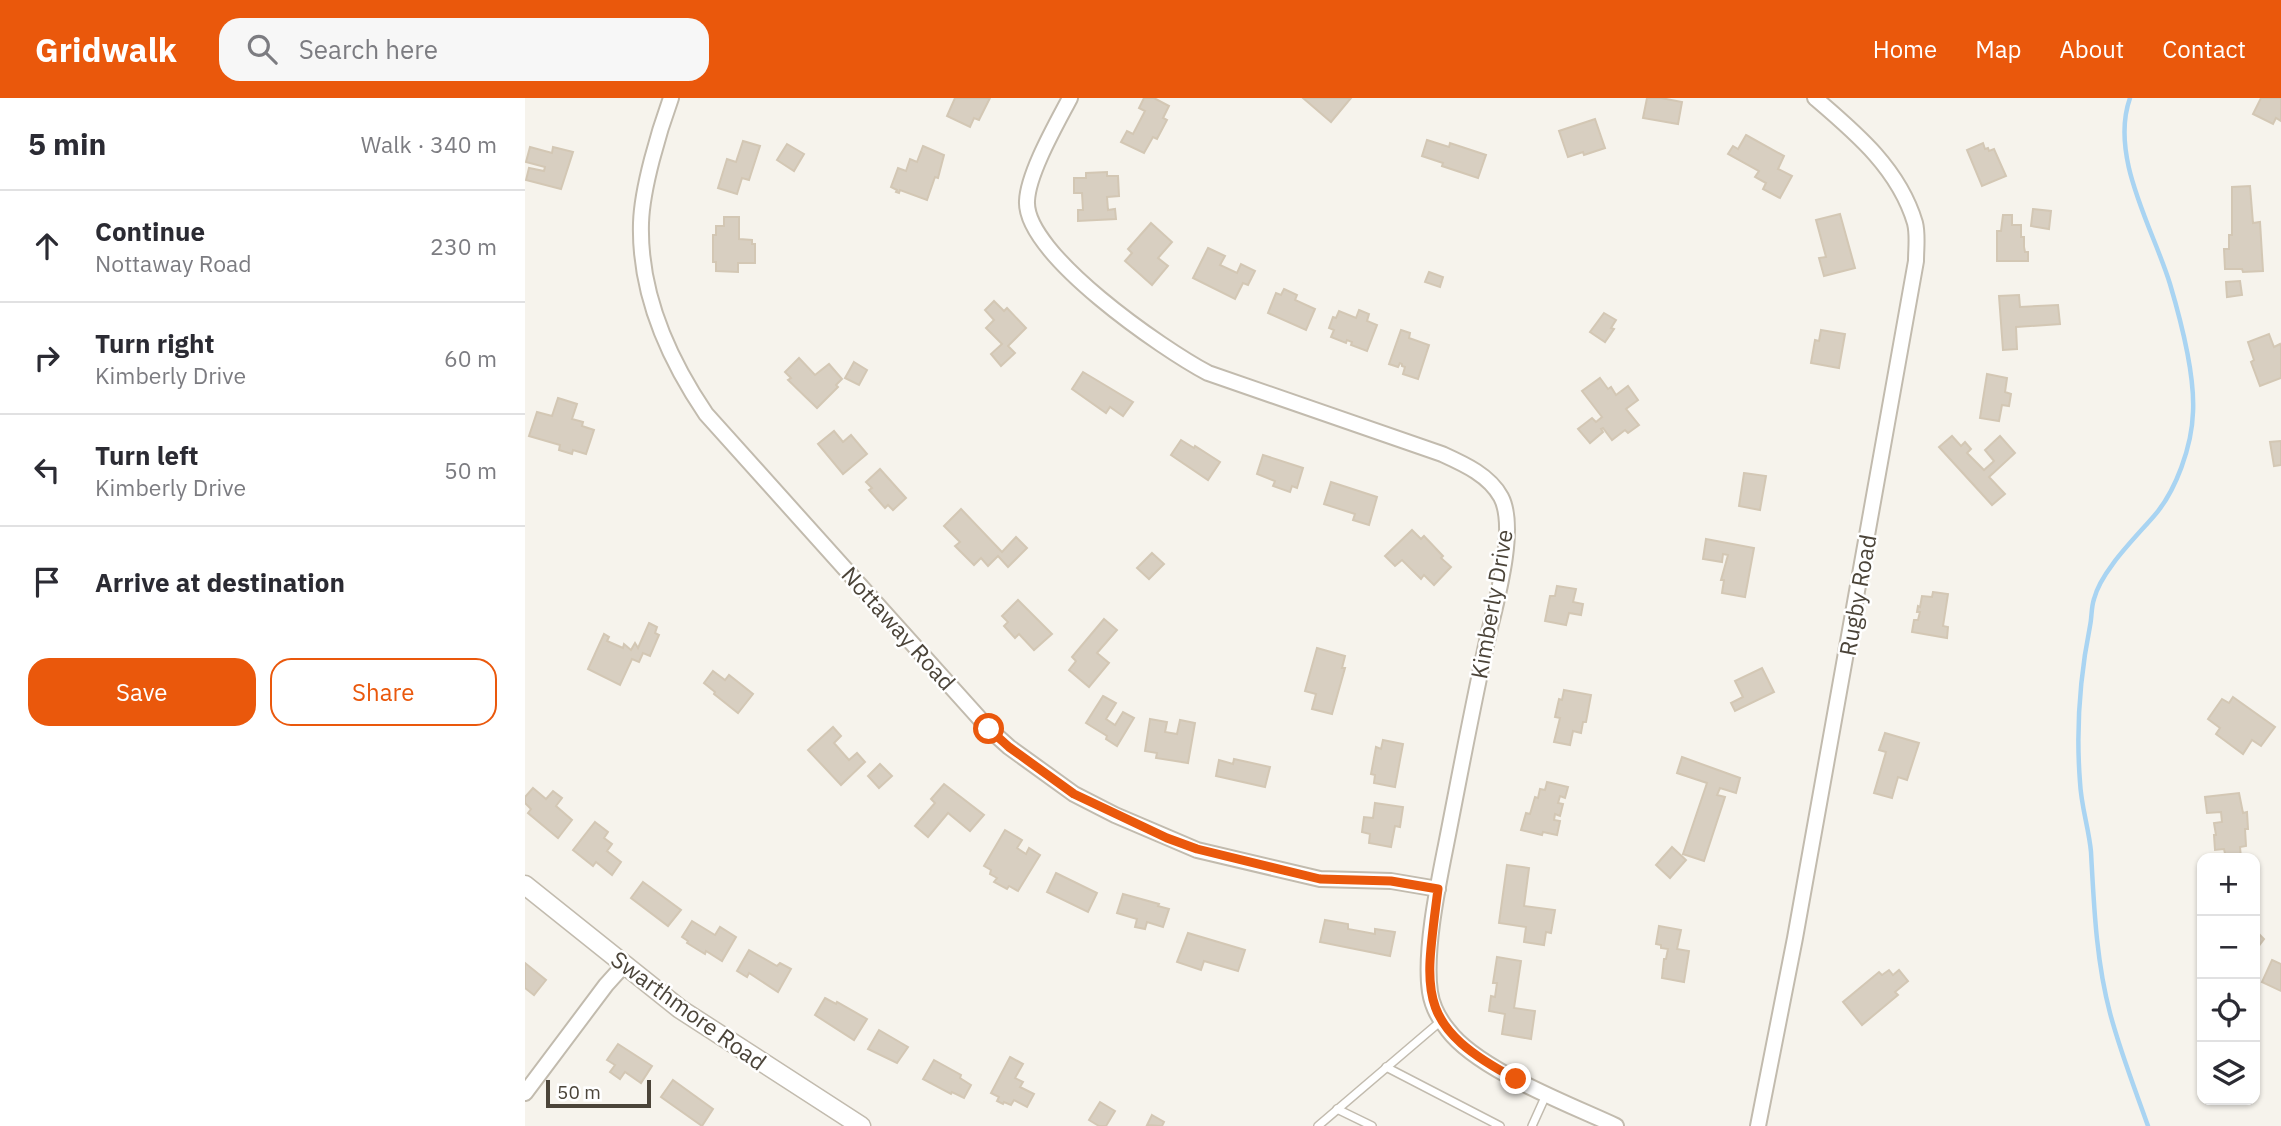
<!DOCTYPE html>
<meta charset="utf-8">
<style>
body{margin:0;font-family:"IBM Plex Sans",sans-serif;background:#f7f7f7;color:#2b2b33}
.controls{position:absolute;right:21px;bottom:21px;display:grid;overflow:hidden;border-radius:14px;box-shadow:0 2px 5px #0004}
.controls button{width:63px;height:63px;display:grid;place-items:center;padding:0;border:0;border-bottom:2px solid #e1e1e2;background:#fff;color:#2b2b33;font:35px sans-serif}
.scale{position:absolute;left:21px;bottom:18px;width:105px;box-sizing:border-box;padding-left:7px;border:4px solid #4b4439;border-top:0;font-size:19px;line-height:24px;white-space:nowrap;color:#4b4439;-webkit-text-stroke:5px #fff;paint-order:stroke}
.stop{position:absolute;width:21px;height:21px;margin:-16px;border:5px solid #ea580c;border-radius:50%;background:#fff}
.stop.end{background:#ea580c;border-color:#fff;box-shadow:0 2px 7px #0008}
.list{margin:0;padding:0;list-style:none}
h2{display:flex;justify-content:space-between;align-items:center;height:91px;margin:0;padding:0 28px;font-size:30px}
h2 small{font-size:23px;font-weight:400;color:#7c7c81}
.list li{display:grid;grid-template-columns:46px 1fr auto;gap:21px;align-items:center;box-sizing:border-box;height:112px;padding:0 28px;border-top:2px solid #e1e1e2}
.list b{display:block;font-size:26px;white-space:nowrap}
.list p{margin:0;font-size:23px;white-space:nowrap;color:#7c7c81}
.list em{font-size:23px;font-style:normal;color:#7c7c81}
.actions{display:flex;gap:14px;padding:21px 28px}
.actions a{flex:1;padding:16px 0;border:2px solid #ea580c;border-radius:21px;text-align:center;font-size:24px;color:#ea580c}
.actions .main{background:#ea580c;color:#fff}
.icon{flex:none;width:38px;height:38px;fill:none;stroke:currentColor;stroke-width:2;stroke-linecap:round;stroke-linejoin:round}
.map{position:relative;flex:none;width:1756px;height:1028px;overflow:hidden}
header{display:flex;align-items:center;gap:42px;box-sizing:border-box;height:98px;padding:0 35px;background:#ea580c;color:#fff}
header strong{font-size:33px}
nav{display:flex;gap:38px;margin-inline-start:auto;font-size:24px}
.search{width:490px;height:63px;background:#f7f7f7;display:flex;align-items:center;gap:18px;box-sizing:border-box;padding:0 24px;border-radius:21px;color:#7c7c81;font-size:26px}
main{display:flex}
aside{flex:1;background:#fff}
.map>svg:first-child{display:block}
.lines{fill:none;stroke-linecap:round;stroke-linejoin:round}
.stream{stroke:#a9d4f2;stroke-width:4.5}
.building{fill:#d8cfc1;stroke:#d3c7b4;stroke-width:2}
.service-casing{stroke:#c2bbae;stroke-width:10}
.minor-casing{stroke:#c2bbae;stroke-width:18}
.tertiary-casing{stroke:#c2bbae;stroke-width:21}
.service{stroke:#fff;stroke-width:7}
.minor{stroke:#fff;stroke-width:14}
.tertiary{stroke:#fff;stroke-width:18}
.route{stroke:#ea580c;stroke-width:9}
.labels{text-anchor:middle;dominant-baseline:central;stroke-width:5;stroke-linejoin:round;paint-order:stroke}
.street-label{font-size:23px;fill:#4b4439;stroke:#fff}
</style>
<header>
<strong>Gridwalk</strong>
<div class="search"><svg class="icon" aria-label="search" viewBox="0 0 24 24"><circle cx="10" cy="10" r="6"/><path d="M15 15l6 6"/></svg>Search here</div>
<nav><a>Home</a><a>Map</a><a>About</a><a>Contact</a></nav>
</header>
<main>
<aside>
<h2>5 min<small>Walk · 340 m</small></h2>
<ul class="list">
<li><svg class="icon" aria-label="ahead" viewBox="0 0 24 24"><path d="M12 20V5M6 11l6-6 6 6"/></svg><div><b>Continue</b><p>Nottaway Road</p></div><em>230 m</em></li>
<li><svg class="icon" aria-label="right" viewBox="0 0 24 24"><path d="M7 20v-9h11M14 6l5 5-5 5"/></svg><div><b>Turn right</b><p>Kimberly Drive</p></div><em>60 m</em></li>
<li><svg class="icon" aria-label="left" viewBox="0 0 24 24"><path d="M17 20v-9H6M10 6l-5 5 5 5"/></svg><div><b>Turn left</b><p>Kimberly Drive</p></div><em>50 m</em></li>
<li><svg class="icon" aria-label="arrive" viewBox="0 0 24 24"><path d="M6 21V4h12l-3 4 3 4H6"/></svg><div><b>Arrive at destination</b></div></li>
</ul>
<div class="actions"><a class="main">Save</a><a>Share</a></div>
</aside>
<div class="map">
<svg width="1756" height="1028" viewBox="0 0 1756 1028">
<rect width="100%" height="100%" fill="#f6f3ec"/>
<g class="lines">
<!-- stream -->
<path class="stream" d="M1605 0C1584 59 1628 130 1645 186 1656 223 1670 276 1668 314 1667 348 1651 393 1629 418 1610 440 1576 473 1569 501 1566 510 1567 519 1565 528 1555 578 1551 633 1555 684 1556 708 1564 731 1566 754 1569 808 1571 862 1585 915 1595 953 1610 991 1623 1028"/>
</g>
<!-- building -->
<g class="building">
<polygon points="430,0 465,0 454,22 449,20 445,29 422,18"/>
<polygon points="619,0 629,0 644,8 638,20 642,22 632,41 628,39 619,55 596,44 602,33 608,36 620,13 614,10"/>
<polygon points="778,0 826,0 806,24"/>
<polygon points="1122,0 1136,0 1157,4 1153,26 1118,20"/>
<polygon points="1736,0 1756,0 1756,23 1751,20 1748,26 1728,16"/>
<polygon points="1070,21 1080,50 1059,57 1058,54 1043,59 1034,33"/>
<polygon points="1221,37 1259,58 1253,71 1267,78 1255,100 1238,91 1241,85 1230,79 1234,73 1203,56 1208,48 1213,51"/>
<polygon points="902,42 924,49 925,45 961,57 953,80 917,68 918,65 897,58"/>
<polygon points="218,43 235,48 224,82 217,80 212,96 193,90 202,61 211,64"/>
<polygon points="1458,45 1460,51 1463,50 1464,53 1469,51 1481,78 1457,88 1442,52"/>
<polygon points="262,46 279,56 269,73 252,62"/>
<polygon points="398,48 419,57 413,80 410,79 402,102 375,92 374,95 371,94 372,92 366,89 373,70 381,73 385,61 392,64"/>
<polygon points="5,49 27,55 28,49 48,54 36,91 1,82 4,70 19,73 20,69 1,64"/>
<polygon points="582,74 582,78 593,78 594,98 582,99 583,112 590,111 591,121 553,123 553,112 558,112 557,95 549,95 549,80 561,80 561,75"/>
<polygon points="1725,88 1728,125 1735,124 1738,173 1718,174 1717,171 1700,171 1699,151 1704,151 1704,137 1707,137 1707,89"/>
<polygon points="1508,111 1526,113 1524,131 1506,128"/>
<polygon points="1315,116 1330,170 1299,178 1294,160 1301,159 1291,122"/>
<polygon points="1478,117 1487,117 1487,127 1496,127 1496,139 1499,139 1499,149 1500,154 1503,154 1503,163 1472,163 1472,133 1476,133"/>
<polygon points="199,119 214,119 214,141 227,142 227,146 230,146 230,165 213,165 213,174 191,173 191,164 188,164 188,137 191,137 191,128 199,128"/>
<polygon points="626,125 647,144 633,160 643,168 627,187 600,163 607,155 603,151"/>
<polygon points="683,150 700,158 695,167 712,175 716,166 730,173 723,187 718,185 710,201 668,180"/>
<polygon points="904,174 918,179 915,189 900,184"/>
<polygon points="1715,183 1717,197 1702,199 1701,184"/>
<polygon points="759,191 772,197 770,202 790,211 781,232 743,215 751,195 756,197"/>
<polygon points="1494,197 1495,209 1533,207 1535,226 1491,229 1492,251 1478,252 1474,198"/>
<polygon points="469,203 479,213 482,210 501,230 483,248 490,255 476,268 466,256 477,246 461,230 469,222 460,212"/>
<polygon points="834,212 844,216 842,223 852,227 842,253 826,247 827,244 822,242 821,245 806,239 809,232 804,230 808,219 811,220 814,213 831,220"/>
<polygon points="1079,215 1091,222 1086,230 1089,231 1080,244 1065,234"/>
<polygon points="876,232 885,235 884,240 904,247 893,281 878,276 880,269 877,268 877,266 875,265 873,269 864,266"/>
<polygon points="1296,232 1320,236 1314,270 1286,265 1290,242 1294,243"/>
<polygon points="1744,236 1749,249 1755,246 1756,249 1756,280 1735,288 1726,264 1729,262 1723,244"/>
<polygon points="274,260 290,277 304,266 317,281 311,287 313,289 292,310 263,282 266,280 260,274"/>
<polygon points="329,264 342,272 334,287 320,280"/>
<polygon points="558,274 608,304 598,318 585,309 581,315 547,291"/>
<polygon points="1462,276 1482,280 1480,294 1486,296 1484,308 1477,307 1474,323 1455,320"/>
<polygon points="1075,280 1083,291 1086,289 1091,297 1103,288 1113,302 1101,311 1114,327 1103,335 1100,332 1087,342 1078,330 1076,331 1078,334 1065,345 1053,331 1067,320 1071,324 1077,319 1057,293"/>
<polygon points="33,300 52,306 47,321 58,324 57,328 69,332 61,356 48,352 47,356 34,352 35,347 4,338 12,314 27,318"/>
<polygon points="309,333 318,344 326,337 342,356 318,376 293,346"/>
<polygon points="1427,338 1436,348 1440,344 1446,351 1442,355 1459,372 1469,363 1460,352 1475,338 1490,355 1464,379 1480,396 1467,407 1414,349"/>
<polygon points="656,342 669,350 670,348 695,364 683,382 646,357"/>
<polygon points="1756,343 1756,367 1749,368 1745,344"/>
<polygon points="738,357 778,370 772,390 767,388 765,394 748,388 750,383 732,376"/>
<polygon points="355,371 381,400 368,412 363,407 360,410 344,392 347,390 341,384"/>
<polygon points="1219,375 1241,378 1235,412 1214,408"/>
<polygon points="806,384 852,399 844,427 828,422 830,416 799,406"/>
<polygon points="436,411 477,454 491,439 502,450 483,469 473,458 463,468 456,460 449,467 430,448 435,444 419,428"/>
<polygon points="887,432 896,441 899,438 918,458 916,460 926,469 909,487 899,477 896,481 877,462 870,468 860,458"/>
<polygon points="1181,441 1229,450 1220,499 1197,495 1199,482 1196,482 1203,457 1198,456 1197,464 1178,461"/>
<polygon points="627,455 639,466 624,481 612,470"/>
<polygon points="1032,488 1051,491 1048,504 1058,506 1056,517 1044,515 1041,527 1020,523 1025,498 1030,498"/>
<polygon points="1408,494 1423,496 1418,528 1423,529 1422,540 1387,534 1389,522 1393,522 1395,514 1392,514 1393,508 1395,509 1397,498 1407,499"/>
<polygon points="493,502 527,536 509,552 494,536 490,540 479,528 483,524 477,518"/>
<polygon points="579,521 592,532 572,555 584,565 564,589 544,572 551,563 547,559"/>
<polygon points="124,525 132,529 130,535 134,537 125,558 118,555 114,564 107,561 95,587 63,571 79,536 84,539 82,543 98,550 99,546 106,552 110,545 113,550"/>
<polygon points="792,550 820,558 817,570 820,570 807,616 787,611 791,596 780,593"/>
<polygon points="1237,570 1249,594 1210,613 1206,605 1218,599 1210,583"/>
<polygon points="188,573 200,582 204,577 228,596 213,615 189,596 190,594 179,585"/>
<polygon points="1039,592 1066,597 1061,624 1058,624 1056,635 1048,633 1045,647 1029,644 1035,620 1030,619 1034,601 1037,602"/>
<polygon points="578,598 591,605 581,621 590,627 598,614 609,620 592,648 581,641 582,638 561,625"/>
<polygon points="1708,599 1750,629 1736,648 1727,642 1718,656 1691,636 1695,630 1683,621 1697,601 1704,605"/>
<polygon points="625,621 642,624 640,634 652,636 655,622 670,625 663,665 631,660 632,655 620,653"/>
<polygon points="308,629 316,638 309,645 324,662 332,655 340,664 316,687 283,652"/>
<polygon points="1360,635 1394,645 1382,682 1373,679 1367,700 1349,695 1361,654 1354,652"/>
<polygon points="858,642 878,646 870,689 849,685 850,677 846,676 851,649 856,651"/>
<polygon points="1157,659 1215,680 1211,695 1195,690 1192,697 1200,699 1179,763 1158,756 1182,685 1152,675"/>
<polygon points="709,661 745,669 740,689 691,678 694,662 708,666"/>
<polygon points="355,666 367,678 354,690 343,678"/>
<polygon points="1022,684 1043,689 1040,700 1035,698 1033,705 1038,706 1035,718 1030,716 1029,722 1035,723 1032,737 1018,734 1017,737 996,732 1001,715 1005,716 1010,699 1013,700 1015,691 1020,692"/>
<polygon points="419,686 459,717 445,733 423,715 403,739 390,728 410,705 406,701"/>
<polygon points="8,690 21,701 28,693 37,700 31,708 47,722 33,740 3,715 6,711 0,705 0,699"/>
<polygon points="1714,695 1718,715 1722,714 1723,731 1720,731 1721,748 1715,749 1716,760 1701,760 1699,751 1690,752 1689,737 1691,737 1689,725 1697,724 1696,714 1682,715 1680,699"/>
<polygon points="850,705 878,709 875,729 870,728 866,749 844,745 845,736 837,734 839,719 848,720"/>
<polygon points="70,724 83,734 79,740 87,746 82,753 96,764 87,777 71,764 68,768 48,752"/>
<polygon points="480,732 497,742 492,750 501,756 504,750 515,757 493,793 484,788 482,791 469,784 472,780 465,776 466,772 459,768"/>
<polygon points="1147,749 1161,762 1145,780 1131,767"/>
<polygon points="982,767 1004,770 999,808 1030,812 1026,835 1021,834 1019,847 999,844 1001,829 974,825"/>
<polygon points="531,775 572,795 563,814 522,794"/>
<polygon points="118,784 156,812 143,828 106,800"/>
<polygon points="598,796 634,806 633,808 644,811 638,829 622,824 620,831 610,829 612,821 592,815"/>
<polygon points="800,822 823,826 823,831 850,836 850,831 870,834 865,858 795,844"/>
<polygon points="167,823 190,837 195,829 211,839 197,863 181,853 180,856 162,845 163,843 157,839"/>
<polygon points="1134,828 1156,832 1152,851 1164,853 1159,884 1137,880 1139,861 1141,861 1143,851 1136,850 1136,847 1131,846"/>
<polygon points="1731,833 1739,841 1730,853 1730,834"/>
<polygon points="663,835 720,852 713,873 679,863 676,872 652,864"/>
<polygon points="224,852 252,868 255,865 266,871 253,894 224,875 222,879 212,873"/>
<polygon points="972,859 996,863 989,910 1010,913 1006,941 977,936 980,916 964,913 966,898 970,899 972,885 968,885"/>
<polygon points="1747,862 1756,866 1756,893 1737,884"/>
<polygon points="0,865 21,882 9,897 0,890"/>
<polygon points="1364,872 1368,877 1374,872 1383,883 1370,894 1373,897 1337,927 1318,904 1354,874 1357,877"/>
<polygon points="300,900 311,906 312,904 342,921 329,942 290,917"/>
<polygon points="354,932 383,949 372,965 343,951"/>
<polygon points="93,946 127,968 116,985 100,974 95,981 85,974 90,967 82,962"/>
<polygon points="485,959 498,966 490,980 498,984 495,989 509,996 502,1009 489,1002 486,1007 479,1004 478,1006 472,1003 474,999 466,995"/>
<polygon points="409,962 436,977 435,980 446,987 439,1000 427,994 426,996 398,981"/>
<polygon points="148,982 188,1011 177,1028 136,999"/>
<polygon points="575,1004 590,1013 581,1028 574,1028 564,1022"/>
<polygon points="627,1017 639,1024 637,1028 622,1027"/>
</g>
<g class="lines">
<defs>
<g id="service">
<polyline points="861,969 975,1028"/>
<polyline points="812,1011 847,1028"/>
<polyline points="793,1028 916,923"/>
<polyline points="1007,1028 1021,997"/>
</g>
<g id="minor">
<path d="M146 0C134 33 117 90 116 125 114 194 143 260 181 316L464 631 484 649 549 696 590 717 672 752 795 781 866 783 913 791"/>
<path d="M545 0C532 25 503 75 502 103 499 156 639 252 683 275L917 356C939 366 964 377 976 399 992 429 972 501 964 534 948 605 935 676 921 747 913 787 899 854 905 894 907 907 914 921 923 932 953 972 1044 1006 1091 1028"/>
<polyline points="0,995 81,887 99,867"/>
<path d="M1233 1028 1270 840 1391 163C1391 150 1393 137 1390 125 1374 71 1331 35 1290 0"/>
</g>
<polyline id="tertiary" points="0,787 155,911 336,1028"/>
</defs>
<!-- service casing -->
<use href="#service" class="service-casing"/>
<!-- minor casing -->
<use href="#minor" class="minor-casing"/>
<!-- tertiary casing -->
<use href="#tertiary" class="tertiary-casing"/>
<!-- service -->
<use href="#service" class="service"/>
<!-- minor -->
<use href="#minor" class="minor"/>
<!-- tertiary -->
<use href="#tertiary" class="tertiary"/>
</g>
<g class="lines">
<!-- route -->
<path class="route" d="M464 631 484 649 549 696 642 740 672 751 795 781 866 783 913 791C900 895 889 927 991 981"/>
</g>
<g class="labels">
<!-- street labels -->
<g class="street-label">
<text transform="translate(1332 497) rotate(-80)">Rugby Road</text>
<text transform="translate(966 506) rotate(-80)">Kimberly Drive</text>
<text transform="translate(374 530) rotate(48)">Nottaway Road</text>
<text transform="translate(164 912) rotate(36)">Swarthmore Road</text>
</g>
</g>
</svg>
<div class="controls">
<button>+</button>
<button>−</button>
<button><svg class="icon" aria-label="locate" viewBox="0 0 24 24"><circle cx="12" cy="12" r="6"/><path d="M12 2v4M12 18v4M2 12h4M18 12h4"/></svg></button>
<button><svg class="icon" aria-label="layers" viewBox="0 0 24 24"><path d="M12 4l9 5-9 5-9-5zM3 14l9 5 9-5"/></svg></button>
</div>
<div class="scale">50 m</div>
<div class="stop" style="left:464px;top:631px"></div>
<div class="stop end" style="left:991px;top:981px"></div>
</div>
</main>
